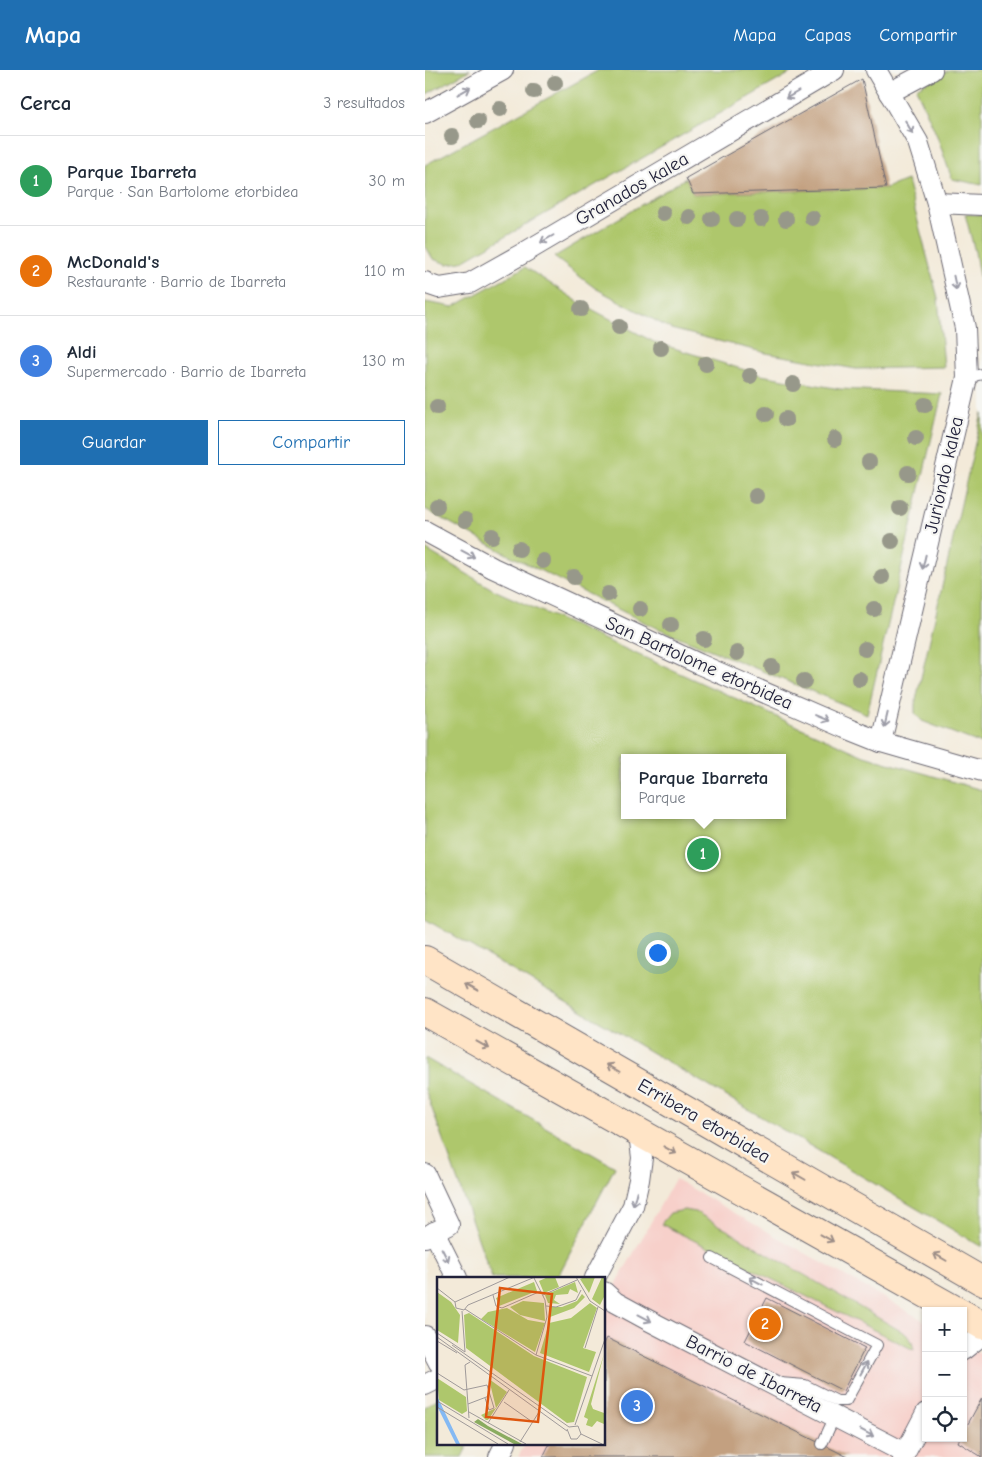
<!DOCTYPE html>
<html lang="es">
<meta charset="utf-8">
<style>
body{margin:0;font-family:"Comic Neue",sans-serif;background:#f6f6f7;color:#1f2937}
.controls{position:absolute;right:15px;bottom:15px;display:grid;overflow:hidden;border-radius:0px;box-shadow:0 1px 4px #0004}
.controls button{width:45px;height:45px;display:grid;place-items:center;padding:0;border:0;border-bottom:1px solid #e0e1e3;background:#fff;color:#1f2937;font:25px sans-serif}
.you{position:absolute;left:232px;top:882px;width:18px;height:18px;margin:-12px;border:4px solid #fff;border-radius:50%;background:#1a73e8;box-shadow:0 0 0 8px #1a73e833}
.badge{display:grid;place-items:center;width:32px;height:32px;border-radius:50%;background:#1f6fb2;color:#fff;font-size:16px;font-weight:700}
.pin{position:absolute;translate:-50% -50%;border:2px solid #fff;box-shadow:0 1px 5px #0006}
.popup{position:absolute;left:196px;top:684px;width:165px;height:65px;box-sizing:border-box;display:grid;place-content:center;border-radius:0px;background:#fff;filter:drop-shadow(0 1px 4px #0005);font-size:16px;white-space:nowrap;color:#747a83}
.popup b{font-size:19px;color:#1f2937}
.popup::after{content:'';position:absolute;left:50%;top:100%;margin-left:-10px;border:10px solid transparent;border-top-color:#fff}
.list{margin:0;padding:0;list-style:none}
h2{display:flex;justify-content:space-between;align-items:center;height:65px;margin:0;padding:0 20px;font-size:21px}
h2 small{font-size:16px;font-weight:400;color:#747a83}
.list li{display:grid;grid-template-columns:32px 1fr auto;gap:15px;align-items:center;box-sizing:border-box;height:90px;padding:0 20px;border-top:1px solid #e0e1e3}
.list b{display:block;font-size:19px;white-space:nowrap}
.list p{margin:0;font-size:16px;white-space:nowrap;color:#747a83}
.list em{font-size:16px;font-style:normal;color:#747a83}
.actions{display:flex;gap:10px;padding:15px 20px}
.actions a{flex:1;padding:11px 0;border:1px solid #1f6fb2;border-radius:0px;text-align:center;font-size:18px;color:#1f6fb2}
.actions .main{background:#1f6fb2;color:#fff}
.icon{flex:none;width:28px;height:28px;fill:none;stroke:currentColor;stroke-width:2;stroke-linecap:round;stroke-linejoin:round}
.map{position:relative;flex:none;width:557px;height:1387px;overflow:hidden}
header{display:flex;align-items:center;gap:30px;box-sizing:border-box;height:70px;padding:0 25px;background:#1f6fb2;color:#fff}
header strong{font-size:24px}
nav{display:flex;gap:28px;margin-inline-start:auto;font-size:18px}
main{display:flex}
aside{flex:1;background:#fff}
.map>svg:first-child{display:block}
.built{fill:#f7d0ca}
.green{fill:#aec76c;stroke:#687454;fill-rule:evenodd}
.building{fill:#c3a080}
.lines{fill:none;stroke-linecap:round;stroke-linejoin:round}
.lane-casing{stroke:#6b6872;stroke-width:12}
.street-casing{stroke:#6b6872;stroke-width:22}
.secondary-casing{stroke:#6b6872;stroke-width:30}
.lane{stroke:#fff;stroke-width:10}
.street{stroke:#fff;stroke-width:20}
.secondary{stroke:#ffe4c6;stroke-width:28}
.tree{fill:#97988a}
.oneway{stroke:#9c9ca7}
.oneway2{stroke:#9c8d87}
.labels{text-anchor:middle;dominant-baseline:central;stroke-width:4.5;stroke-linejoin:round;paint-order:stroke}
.street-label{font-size:19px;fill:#22223b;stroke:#f6f6f2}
.inset-road{fill:none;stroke:#9f9a9a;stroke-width:1}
.view{fill:#de560e;fill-opacity:0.15;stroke:#de560e;stroke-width:2.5}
.inset-edge{fill:none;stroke:#22223b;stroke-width:2.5}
</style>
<header>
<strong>Mapa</strong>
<nav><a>Mapa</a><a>Capas</a><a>Compartir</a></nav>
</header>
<main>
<aside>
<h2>Cerca<small>3 resultados</small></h2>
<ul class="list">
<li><span class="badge" style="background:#2e9e5b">1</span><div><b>Parque Ibarreta</b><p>Parque · San Bartolome etorbidea</p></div><em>30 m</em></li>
<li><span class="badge" style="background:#e8710a">2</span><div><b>McDonald's</b><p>Restaurante · Barrio de Ibarreta</p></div><em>110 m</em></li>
<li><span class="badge" style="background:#3f7fe0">3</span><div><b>Aldi</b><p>Supermercado · Barrio de Ibarreta</p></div><em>130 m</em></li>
</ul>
<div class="actions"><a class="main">Guardar</a><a>Compartir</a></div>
</aside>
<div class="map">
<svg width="557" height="1387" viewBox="0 0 557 1387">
<rect width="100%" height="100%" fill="#f6f6f2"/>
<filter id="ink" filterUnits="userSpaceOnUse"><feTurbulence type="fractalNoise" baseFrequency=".02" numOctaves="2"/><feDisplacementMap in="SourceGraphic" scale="10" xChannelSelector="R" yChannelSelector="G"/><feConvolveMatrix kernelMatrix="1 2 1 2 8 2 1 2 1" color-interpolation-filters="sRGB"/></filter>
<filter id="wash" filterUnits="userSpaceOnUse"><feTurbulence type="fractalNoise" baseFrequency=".0096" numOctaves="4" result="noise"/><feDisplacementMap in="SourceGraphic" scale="20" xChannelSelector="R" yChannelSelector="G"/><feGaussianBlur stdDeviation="1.12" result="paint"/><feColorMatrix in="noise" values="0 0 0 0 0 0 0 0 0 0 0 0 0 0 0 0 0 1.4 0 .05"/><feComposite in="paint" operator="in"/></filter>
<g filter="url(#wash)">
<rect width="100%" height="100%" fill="#f3ead9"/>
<!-- built -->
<polygon class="built" points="250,1109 501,1252 501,1368 538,1368 538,1274 557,1284 557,1387 93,1387 101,1373 179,1373 179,1236"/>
<!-- green -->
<g class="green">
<polygon points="1,0 45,0 0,25 0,1"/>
<polygon points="174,0 371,0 36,192 22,194 8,189 0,175 0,95"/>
<polygon points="524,0 557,0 557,115 527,109 512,66 491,18"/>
<polygon points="261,108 268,124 461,118 482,110 513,228 519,297 431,299 341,283 246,259 170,218 129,187"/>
<polygon points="540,144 557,145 557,225 550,182"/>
<polygon points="100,197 155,233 229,272 336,305 415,319 517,324 442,644 225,555 80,483 0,439 0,232 28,237"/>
<polygon points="557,343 557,674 497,651 490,643 490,634"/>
<path d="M0 479 69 520 439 686 557 720V1177L0 849ZM199 688H357V745H199Z"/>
<polygon points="0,988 190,1097 132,1208 67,1208 0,1019"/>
<polygon points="259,1140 271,1142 481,1264 487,1272 489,1280 236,1154 245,1143"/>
<polygon points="14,1328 14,1373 44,1373 37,1387 0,1387 0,1336"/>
</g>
<g id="blocks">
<!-- building -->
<g class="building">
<polygon points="437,9 461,118 268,124 261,108"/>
<polygon points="342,1228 440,1278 418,1321 320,1271"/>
<polygon points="182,1268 423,1387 118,1387 125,1373 179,1373 179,1274"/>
<polygon points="557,1328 557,1387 533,1372 535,1368 538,1368 538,1363"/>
</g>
</g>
</g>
<g filter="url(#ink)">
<use href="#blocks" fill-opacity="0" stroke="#6b6872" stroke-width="1"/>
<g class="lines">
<defs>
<g id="lane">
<polyline points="542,308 557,304"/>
<polyline points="287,1188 452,1275 421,1331 412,1331 380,1315 355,1313"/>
<polyline points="397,1374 410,1346"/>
</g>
<g id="street">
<polyline points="451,0 493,72 512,133 540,258 542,308 456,672"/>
<polyline points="464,23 507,0"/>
<polyline points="0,43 78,0"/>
<polyline points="512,133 557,135"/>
<polyline points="0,212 2,214 14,218 45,213 102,181 409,0"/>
<polyline points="0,461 68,498 274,594 421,658 456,672 557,701"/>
<polyline points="0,1104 24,1155 0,1167"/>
<polyline points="9,1162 32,1208"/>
<polyline points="170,1208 208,1136 214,1110 217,1088 214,1063"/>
<polyline points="179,1222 190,1232 223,1250 480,1383"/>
<polyline points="0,1266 14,1293"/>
<polyline points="538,1280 557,1265"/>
<polyline points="0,1315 14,1308"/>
<polyline points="74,1387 81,1373"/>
<polyline points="478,1387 501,1343"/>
</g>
<g id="secondary">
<polyline points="0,890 557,1211"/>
<polyline points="0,942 532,1241"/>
<polyline points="538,1244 557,1255"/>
</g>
</defs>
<!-- lane casing -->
<use href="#lane" class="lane-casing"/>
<!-- street casing -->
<use href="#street" class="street-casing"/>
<!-- secondary casing -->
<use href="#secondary" class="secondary-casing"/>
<!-- lane -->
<use href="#lane" class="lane"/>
<!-- street -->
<use href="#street" class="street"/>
<!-- secondary -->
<use href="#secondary" class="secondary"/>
</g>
<!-- trees -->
<g class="tree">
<circle cx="130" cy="13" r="8"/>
<circle cx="109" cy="21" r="8"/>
<circle cx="75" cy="39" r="8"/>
<circle cx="53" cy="51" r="8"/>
<circle cx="27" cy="66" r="8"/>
<circle cx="238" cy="143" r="8"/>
<circle cx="264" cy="147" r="8"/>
<circle cx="387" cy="148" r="8"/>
<circle cx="287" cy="149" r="8"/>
<circle cx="312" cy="149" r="8"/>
<circle cx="336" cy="149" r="8"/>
<circle cx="361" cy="149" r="8"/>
<circle cx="156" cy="239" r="8"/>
<circle cx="194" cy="257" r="8"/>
<circle cx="236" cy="278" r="8"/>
<circle cx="281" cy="294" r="8"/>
<circle cx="325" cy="306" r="8"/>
<circle cx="368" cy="314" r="8"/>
<circle cx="500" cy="335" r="8"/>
<circle cx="12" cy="337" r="8"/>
<circle cx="341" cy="344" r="8"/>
<circle cx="361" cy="349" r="8"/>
<circle cx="491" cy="368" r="8"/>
<circle cx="410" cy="369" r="8"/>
<circle cx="444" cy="392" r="8"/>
<circle cx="483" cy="403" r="8"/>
<circle cx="331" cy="426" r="8"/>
<circle cx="12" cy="436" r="8"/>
<circle cx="475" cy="438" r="8"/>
<circle cx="40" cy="450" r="8"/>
<circle cx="67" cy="466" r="8"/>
<circle cx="467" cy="471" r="8"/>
<circle cx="94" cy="479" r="8"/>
<circle cx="118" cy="491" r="8"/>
<circle cx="149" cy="507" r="8"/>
<circle cx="457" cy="507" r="8"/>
<circle cx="183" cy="524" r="8"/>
<circle cx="215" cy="539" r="8"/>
<circle cx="449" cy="539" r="8"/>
<circle cx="246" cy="555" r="8"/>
<circle cx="279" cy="569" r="8"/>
<circle cx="440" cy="579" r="8"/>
<circle cx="312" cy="583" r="8"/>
<circle cx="347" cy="597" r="8"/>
<circle cx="434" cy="609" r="8"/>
<circle cx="379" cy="611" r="8"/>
</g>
<!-- one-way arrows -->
<defs><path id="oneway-shaft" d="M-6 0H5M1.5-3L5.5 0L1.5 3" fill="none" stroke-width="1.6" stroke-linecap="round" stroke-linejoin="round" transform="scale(1.25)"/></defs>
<g class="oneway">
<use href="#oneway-shaft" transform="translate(39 21) rotate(-29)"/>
<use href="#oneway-shaft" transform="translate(367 25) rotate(150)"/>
<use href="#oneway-shaft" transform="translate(484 57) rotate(60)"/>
<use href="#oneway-shaft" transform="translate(122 169) rotate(150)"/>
<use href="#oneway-shaft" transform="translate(530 213) rotate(78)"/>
<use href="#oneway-shaft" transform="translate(43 484) rotate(28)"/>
<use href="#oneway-shaft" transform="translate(499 492) rotate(103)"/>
<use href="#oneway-shaft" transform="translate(397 648) rotate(23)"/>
<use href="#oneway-shaft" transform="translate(461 650) rotate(103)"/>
<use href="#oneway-shaft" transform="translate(210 1128) rotate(104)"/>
<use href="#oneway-shaft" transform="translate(20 1185) rotate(63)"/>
<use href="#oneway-shaft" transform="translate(331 1211) rotate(-152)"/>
<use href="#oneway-shaft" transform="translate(220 1248) rotate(28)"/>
<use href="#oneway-shaft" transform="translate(439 1298) rotate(-61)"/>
<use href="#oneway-shaft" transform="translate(442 1363) rotate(28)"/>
</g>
<g class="oneway2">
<use href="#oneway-shaft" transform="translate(47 917) rotate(-150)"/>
<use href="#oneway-shaft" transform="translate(58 975) rotate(29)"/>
<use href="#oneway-shaft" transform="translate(188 998) rotate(-150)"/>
<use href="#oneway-shaft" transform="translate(245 1080) rotate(29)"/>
<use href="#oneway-shaft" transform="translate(374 1106) rotate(-150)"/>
<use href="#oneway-shaft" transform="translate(402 1168) rotate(29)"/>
<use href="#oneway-shaft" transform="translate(515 1187) rotate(-150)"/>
</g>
</g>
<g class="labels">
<!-- street labels -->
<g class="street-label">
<text transform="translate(207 119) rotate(-30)">Granados kalea</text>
<text transform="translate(519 405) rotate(-77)">Juriondo kalea</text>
<text transform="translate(274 593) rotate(24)">San Bartolome etorbidea</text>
<text transform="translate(279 1051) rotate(30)">Erribera etorbidea</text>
<text transform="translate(329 1304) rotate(27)">Barrio de Ibarreta</text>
</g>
</g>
<!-- overview -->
<g transform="translate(12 1207)">
<rect width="168" height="168" fill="#f3ead9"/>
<path d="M111 0H118L122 10 107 16 102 4ZM148 0H158L152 16 143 2ZM165 0H167V20L163 28 155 22ZM97 5 100 14 62 29 59 21ZM138 5 141 16 133 12 131 17 119 18 117 23 123 27 111 26 108 18ZM0 15 14 25 23 38 21 66 0 53ZM145 17 148 20 137 31 113 40 112 30H125L140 24ZM86 24 107 26 108 44 83 38 73 30ZM153 26 160 31 146 71 159 75 152 95 103 76 112 46 134 41ZM70 31 91 43 108 46 98 75 44 42 51 35ZM32 36 97 79 150 100 137 145 130 146 29 71 27 38ZM167 77 154 127 156 132 167 136V147L160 144 155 150 149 148 151 142 147 140ZM0 101 29 120 30 134 25 137 2 123ZM52 102 70 115 51 143H49L44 138 59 131Z" fill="#aec76c"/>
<path d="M41 142 51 149 85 167H77L37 145Z" fill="#8aac60"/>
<path d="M0 119 23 167H19L0 129Z" fill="#84b9f3"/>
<path class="inset-road" d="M139 0 153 24 168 34M97 1 108 23 110 40 99 78M0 11 18 25M56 18 59 29 65 31 104 14M106 18 140 3M18 25 19 31 27 33 31 28 98 0M18 25 73 0M109 29 119 30 139 23 144 13M28 32 99 78 155 99M25 34 28 75M0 56 28 75M0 60 130 154M0 64 20 76M15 68 132 150M148 71 161 30M0 96 27 113 50 108 57 131 52 133 48 121M0 124 71 167M67 125 94 144M31 127 52 119M0 130 61 167M32 135 89 167M32 141 28 88 33 85M51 146 72 113M138 148 168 62M132 150 141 149 144 157M130 152 134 162H140L144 157M144 157 165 167M83 165 102 135"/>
<path class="view" d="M63 11 115 17 101 145 49 140Z"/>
<rect width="168" height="168" class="inset-edge"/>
</g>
</svg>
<div class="controls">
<button>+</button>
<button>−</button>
<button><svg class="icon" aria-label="locate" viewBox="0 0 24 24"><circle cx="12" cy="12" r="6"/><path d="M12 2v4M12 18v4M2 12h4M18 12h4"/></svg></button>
</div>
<div class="you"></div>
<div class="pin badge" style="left:278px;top:784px;background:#2e9e5b">1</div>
<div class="popup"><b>Parque Ibarreta</b>Parque</div>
<div class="pin badge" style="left:340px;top:1254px;background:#e8710a">2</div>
<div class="pin badge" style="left:212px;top:1336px;background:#3f7fe0">3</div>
</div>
</main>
